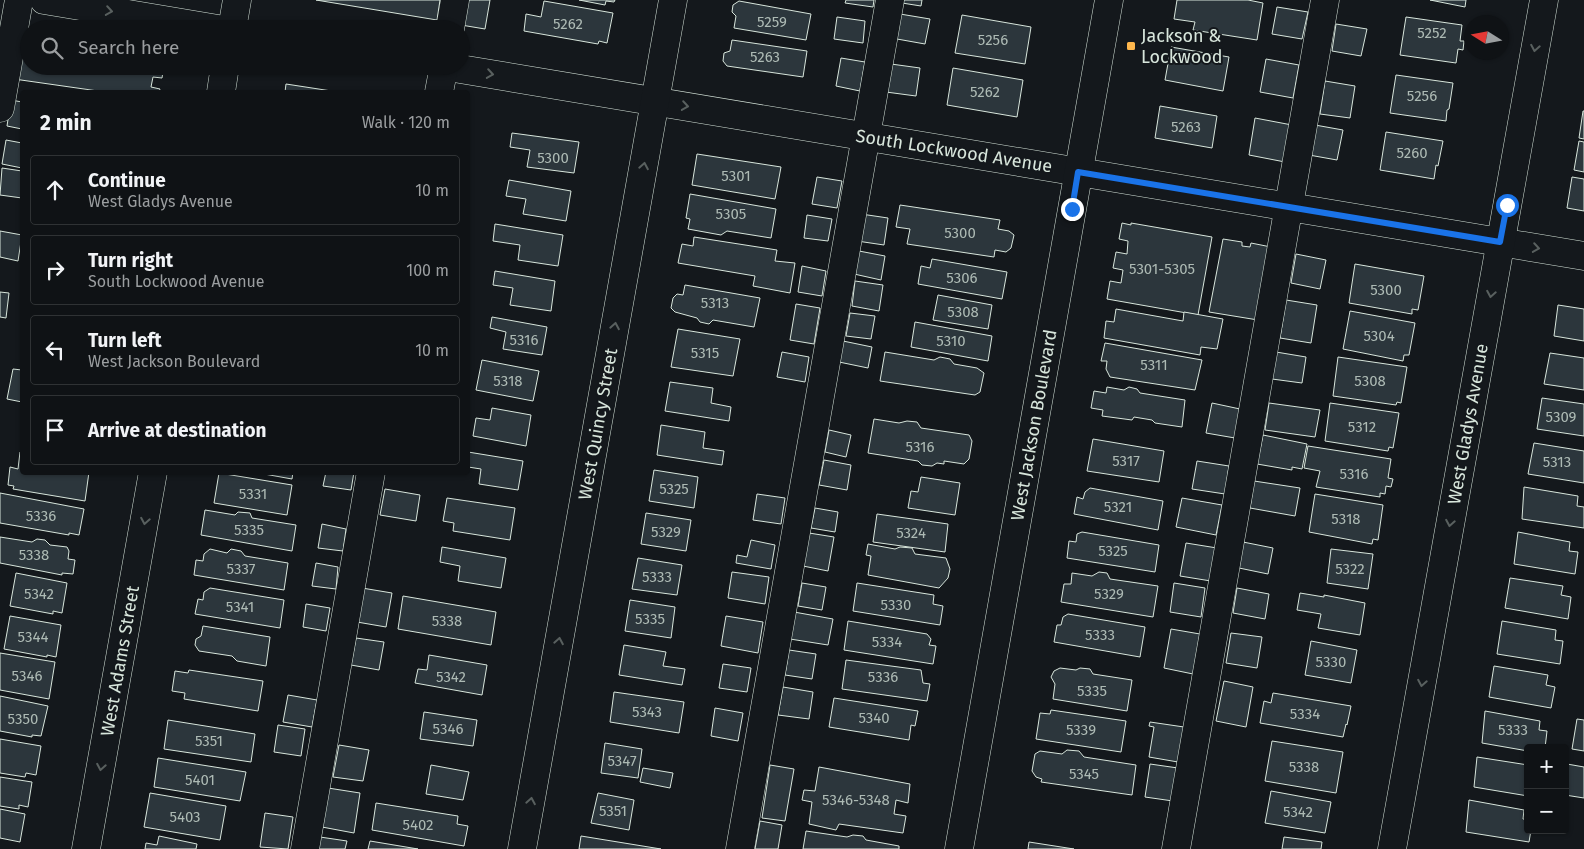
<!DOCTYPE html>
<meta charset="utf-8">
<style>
body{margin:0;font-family:"Fira Sans",sans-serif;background:#1d2022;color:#f1f3f6}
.controls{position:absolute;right:15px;bottom:15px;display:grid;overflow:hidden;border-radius:5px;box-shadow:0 1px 4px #0004}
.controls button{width:45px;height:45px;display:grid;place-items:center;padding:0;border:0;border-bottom:1px solid #2f3234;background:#0f1215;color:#f1f3f6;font:25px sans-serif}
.compass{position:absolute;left:1464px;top:15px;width:45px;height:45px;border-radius:50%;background:#0f1215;box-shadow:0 1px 4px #0004;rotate:281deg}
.stop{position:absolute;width:15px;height:15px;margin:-11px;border:4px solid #1a73e8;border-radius:50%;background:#fff}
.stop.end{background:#1a73e8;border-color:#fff;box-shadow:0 1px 5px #0008}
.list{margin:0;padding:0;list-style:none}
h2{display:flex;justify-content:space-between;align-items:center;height:65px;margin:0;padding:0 20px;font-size:21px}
h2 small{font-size:16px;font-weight:400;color:#9b9ea0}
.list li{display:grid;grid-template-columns:32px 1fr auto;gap:15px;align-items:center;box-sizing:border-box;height:70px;margin:0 10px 10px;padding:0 10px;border:1px solid #2f3234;border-radius:5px}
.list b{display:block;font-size:19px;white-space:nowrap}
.list p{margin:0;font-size:16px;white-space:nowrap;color:#9b9ea0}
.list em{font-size:16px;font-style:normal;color:#9b9ea0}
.icon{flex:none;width:28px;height:28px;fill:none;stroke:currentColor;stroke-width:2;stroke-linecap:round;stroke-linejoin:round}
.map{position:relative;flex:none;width:1584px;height:849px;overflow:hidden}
.search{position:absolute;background:#0f1215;box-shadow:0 1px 4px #0004;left:20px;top:20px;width:450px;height:55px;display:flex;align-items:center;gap:12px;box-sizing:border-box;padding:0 18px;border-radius:28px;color:#9b9ea0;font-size:19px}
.panel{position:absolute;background:#0f1215;box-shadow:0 1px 4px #0004;left:20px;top:90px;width:450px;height:385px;border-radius:5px}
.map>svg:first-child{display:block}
.building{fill:#2c363c;stroke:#d8e6dc}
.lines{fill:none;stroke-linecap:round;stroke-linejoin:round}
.minor-casing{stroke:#d8e6dc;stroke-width:29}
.minor{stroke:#14181c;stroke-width:28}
.oneway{stroke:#59605f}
.route{stroke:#1a73e8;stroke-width:6}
.poi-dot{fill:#ffb74d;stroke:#14181c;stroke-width:2}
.labels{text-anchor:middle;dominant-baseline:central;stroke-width:4;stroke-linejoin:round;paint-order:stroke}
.number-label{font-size:15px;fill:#adbab4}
.poi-label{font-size:18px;fill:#d8e6dc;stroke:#14181c;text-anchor:start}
.street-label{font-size:18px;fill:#d8e6dc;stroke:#14181c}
</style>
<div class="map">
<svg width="1584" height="849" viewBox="0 0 1584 849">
<rect width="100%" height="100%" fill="#14181c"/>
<!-- building -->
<g class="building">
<polygon points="316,0 440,0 437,20"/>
<polygon points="465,0 490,0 485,29 461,25"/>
<polygon points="579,0 615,0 614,2 606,1 605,5"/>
<polygon points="846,0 874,0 873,7 845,3"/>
<polygon points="903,0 922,0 921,6 902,3"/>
<polygon points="1177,0 1248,0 1263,3 1257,40 1193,30 1195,22 1174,19"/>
<polygon points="1430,0 1466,0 1465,7"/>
<polygon points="544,1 613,13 607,43 599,41 598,44 524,31 526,14 541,17"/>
<polygon points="739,1 811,14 806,40 734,28 736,16 732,12 733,5"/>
<polygon points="1277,7 1308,12 1302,39 1272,34"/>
<polygon points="900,14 930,19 925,44 897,39"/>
<polygon points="962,15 1031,27 1025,64 955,53"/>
<polygon points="837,17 865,21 863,43 834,39"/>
<polygon points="1406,17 1462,25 1460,41 1464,41 1463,50 1458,49 1456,63 1400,55"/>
<polygon points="1336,24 1367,29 1361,56 1332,51"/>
<polygon points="21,38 29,40 29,66 164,66 162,78 153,77 151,87 160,89 159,92 105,92 14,79"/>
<polygon points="732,40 807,51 803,77 727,66 723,61 724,53 730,51"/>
<polygon points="1171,47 1229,57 1223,91 1165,80"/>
<polygon points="841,58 865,62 860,91 836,86"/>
<polygon points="1266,59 1299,65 1293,98 1260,92"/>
<polygon points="891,64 920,68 916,96 886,92"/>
<polygon points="953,68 1023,80 1017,117 947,105"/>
<polygon points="1396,75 1453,83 1449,109 1447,110 1446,121 1390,113"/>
<polygon points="1325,81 1355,86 1350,118 1320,114"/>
<polygon points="286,84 338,92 285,92"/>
<polygon points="11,100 22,102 22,129 7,126"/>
<polygon points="1160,106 1217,116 1212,148 1155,138"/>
<polygon points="1583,111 1584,111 1584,139 1579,138"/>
<polygon points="1255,118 1292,125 1285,162 1249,155"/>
<polygon points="1315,125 1343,130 1337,160 1309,155"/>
<polygon points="1386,132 1443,141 1438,166 1436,165 1434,179 1380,170"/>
<polygon points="512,133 579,142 574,173 527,167 530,150 510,147"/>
<polygon points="6,140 22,143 22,168 2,164"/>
<polygon points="1579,141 1584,142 1584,172 1574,170"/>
<polygon points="697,154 781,167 775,199 692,185"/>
<polygon points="2,168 22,171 22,198 0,195"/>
<polygon points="817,177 842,181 837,208 812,204"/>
<polygon points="1572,177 1584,179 1584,211 1567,208"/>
<polygon points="509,180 571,191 566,221 523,214 526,199 506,196"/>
<polygon points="690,194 776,209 771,238 727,231 721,235 688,229 690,219 686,218"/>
<polygon points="900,205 1000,220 998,229 1009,231 1014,235 1011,248 1006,252 995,250 994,257 907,244 910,229 896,227"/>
<polygon points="861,214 888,218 884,245 857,241"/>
<polygon points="807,215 832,219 828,241 804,238"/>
<polygon points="1122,223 1131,225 1131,223 1212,237 1198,315 1107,299 1110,281 1121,283 1123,270 1113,268 1116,252 1127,254 1128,241 1119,239"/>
<polygon points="495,224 563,235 558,266 518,260 520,245 493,241"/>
<polygon points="0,231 22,235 18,261 0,257"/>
<polygon points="694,237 777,250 775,261 795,263 790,293 753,286 755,276 678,263 682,244 693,246"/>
<polygon points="1223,239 1242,242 1242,246 1250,247 1251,243 1271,247 1258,320 1209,312"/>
<polygon points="859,251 885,256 881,280 854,274"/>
<polygon points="1296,254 1326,260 1320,289 1291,283"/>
<polygon points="932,259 1007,272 1002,299 918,284 921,266 930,268"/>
<polygon points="1355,264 1424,276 1418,310 1412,309 1412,314 1349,303"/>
<polygon points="802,266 826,271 822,296 798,292"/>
<polygon points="495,271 555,281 551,311 510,305 513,288 493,285"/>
<polygon points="855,281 883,285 879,311 852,306"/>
<polygon points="685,285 760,298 754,327 713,320 709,324 700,322 697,318 675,312 671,308 673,298 677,294 683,295"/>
<polygon points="0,292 9,293 6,318 0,317"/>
<polygon points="938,295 992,305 988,329 933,320"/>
<polygon points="1286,300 1317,305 1311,343 1280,338"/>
<polygon points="796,304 820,308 814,344 790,340"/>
<polygon points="1558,305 1584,309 1584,341 1554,336"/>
<polygon points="1116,309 1183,321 1184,312 1223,319 1217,349 1201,347 1200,355 1104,338 1106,321 1114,322"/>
<polygon points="1350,311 1415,323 1409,355 1404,355 1403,361 1343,349"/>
<polygon points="850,313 875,316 871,339 846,336"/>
<polygon points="492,317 547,327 542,355 503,349 506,332 490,328"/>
<polygon points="915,322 992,336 988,361 911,347"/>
<polygon points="678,329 740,339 733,376 671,367"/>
<polygon points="843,341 872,347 868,368 839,362"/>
<polygon points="1105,343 1202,360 1195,390 1110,377 1106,369 1107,361 1101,361"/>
<polygon points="782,352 809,357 805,382 777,377"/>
<polygon points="885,352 934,360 940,357 950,359 954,364 977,368 984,373 980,392 975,395 880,381"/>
<polygon points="1276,352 1306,357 1302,383 1272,379"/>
<polygon points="1550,353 1584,358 1584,390 1544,384"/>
<polygon points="1338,357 1407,367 1401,403 1397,402 1396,405 1333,396"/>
<polygon points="482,360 539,371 533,401 476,390"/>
<polygon points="13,369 22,370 22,402 7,399"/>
<polygon points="670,382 713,388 711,403 731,407 729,421 665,411"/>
<polygon points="1107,387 1124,390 1129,387 1137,389 1140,393 1185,400 1182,427 1155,423 1152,420 1134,417 1132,420 1102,416 1103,410 1091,408 1094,391 1106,393"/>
<polygon points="1542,398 1584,404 1584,436 1537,429"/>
<polygon points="1212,403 1240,409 1235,438 1206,433"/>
<polygon points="1269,403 1320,410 1315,437 1265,430"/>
<polygon points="1330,403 1399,413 1393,448 1389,447 1388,451 1325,441"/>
<polygon points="492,408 531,415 526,446 473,436 476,418 490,420"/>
<polygon points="874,419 899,423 907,421 917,422 921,428 969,435 972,441 969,459 964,464 944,461 944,464 937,463 932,466 922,465 918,461 868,453"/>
<polygon points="661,425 705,432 703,448 724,451 722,465 657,455"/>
<polygon points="829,430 851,435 846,457 825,452"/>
<polygon points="1263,435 1307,444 1302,469 1292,467 1292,470 1257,464"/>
<polygon points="1093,439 1164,451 1159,482 1087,471"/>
<polygon points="1534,443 1584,451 1584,483 1528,474"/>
<polygon points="1308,446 1391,459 1388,478 1393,479 1391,487 1386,486 1385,494 1380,493 1380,497 1316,487 1320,471 1304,468"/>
<polygon points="20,452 22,453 22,472 89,472 85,501 13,489 14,486 8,485 10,467 18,469"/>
<polygon points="468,452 523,461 518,490 479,484 481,469 468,467"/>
<polygon points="824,460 851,465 847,490 819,485"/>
<polygon points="1197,461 1229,466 1225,494 1192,489"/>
<polygon points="654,470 698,477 694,508 649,501"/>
<polygon points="253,472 293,472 292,479"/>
<polygon points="326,472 354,472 351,490 323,486"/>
<polygon points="219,473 292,485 287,515 214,503"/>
<polygon points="921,477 960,483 955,515 908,508 911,491 918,492"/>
<polygon points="1254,481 1300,488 1295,516 1250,508"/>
<polygon points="1524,487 1578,496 1577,506 1584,507 1584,528 1522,519"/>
<polygon points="1090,488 1163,501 1158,530 1074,514 1077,497 1083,499 1085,492"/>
<polygon points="385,489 420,495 416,521 380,515"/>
<polygon points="0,493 84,509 79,535 69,533 69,535 0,523"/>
<polygon points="757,494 785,498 781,524 753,520"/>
<polygon points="1315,494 1383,505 1378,540 1373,539 1372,544 1309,532"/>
<polygon points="447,498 515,508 510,540 453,531 454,523 443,521"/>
<polygon points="1182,498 1222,505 1216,535 1176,527"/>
<polygon points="815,508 838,512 835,532 811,528"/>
<polygon points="205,510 235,515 238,512 250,513 252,518 296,525 292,551 201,535"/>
<polygon points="646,513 691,520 686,551 641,544"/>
<polygon points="877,514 948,524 945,552 873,542"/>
<polygon points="322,524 346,529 343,551 318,548"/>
<polygon points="1082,532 1159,545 1155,572 1067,558 1069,541 1076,542 1077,534"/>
<polygon points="1518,532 1570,542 1569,551 1578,552 1575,574 1514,564"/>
<polygon points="809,533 834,537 828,571 803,566"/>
<polygon points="0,537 32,542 37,539 45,540 50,545 67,547 69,551 68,559 75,560 73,574 62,573 62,575 0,563"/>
<polygon points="751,540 775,545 771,569 736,563 737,555 747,557"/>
<polygon points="1243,542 1273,548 1268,574 1239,568"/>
<polygon points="1186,543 1217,548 1211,581 1180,576"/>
<polygon points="868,544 895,549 900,547 912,548 915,554 946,558 950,569 948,578 939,588 868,575 871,556 866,555"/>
<polygon points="442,547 506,558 501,588 458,581 460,566 440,562"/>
<polygon points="210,549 227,553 231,549 241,551 245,556 288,563 284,590 194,575 196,560 203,561 204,554"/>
<polygon points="1331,549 1373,554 1368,589 1327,583"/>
<polygon points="638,558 682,565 677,595 632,589"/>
<polygon points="316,563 338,567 336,589 312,586"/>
<polygon points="732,572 769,577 765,604 728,598"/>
<polygon points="1099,572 1107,573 1110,579 1158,586 1153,617 1061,602 1064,584 1071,584 1072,573 1092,576"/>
<polygon points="16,573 67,583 62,613 53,611 53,614 10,606"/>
<polygon points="1510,578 1563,586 1561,595 1571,597 1568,619 1505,608"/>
<polygon points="802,583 826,587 822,610 798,606"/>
<polygon points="857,583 934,595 933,604 943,606 940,625 853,611"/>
<polygon points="1174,583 1205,588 1201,617 1170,612"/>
<polygon points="210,588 284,600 280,628 195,614 198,599 203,600 204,592"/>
<polygon points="362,588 392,593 386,627 357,622"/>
<polygon points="1237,588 1269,594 1265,619 1233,613"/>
<polygon points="1300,593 1324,597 1324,595 1365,603 1360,635 1318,628 1321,614 1297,610"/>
<polygon points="403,596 496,612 491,645 398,629"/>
<polygon points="630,600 675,607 671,638 625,631"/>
<polygon points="306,604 330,608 326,631 303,627"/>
<polygon points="794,612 833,619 828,645 790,639"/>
<polygon points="1068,614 1145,627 1140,657 1054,642 1057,625 1061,625 1063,617"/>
<polygon points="10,616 61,625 56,657 47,655 47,657 4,649"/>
<polygon points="726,616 763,622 758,653 721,646"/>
<polygon points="848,621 927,634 931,639 929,645 936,646 933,664 844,650"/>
<polygon points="1502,621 1556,630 1555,640 1563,641 1560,664 1497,654"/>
<polygon points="203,626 270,637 266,666 237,661 232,656 199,651 195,645 196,639 201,636"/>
<polygon points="1171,629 1200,634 1193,674 1164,668"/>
<polygon points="1231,633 1262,637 1257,668 1226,663"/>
<polygon points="356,638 384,642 379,670 351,665"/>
<polygon points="1311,641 1357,650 1351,683 1305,675"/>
<polygon points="624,645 666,652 663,666 685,669 682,685 619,675"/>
<polygon points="789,650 816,654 812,679 785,675"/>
<polygon points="0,653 55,662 49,699 0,690"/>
<polygon points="429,655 487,665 482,695 415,683 418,669 427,670"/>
<polygon points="846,660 921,670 923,683 930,684 927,701 842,689"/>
<polygon points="723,664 751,668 747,692 719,688"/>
<polygon points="1494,666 1548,675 1546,685 1555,687 1551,708 1489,697"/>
<polygon points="1060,668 1076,670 1080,668 1090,669 1093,674 1132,680 1127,711 1053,699 1055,684 1051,677 1054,671"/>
<polygon points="189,670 263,681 258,711 184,699 185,693 172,691 175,671 188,673"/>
<polygon points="1224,681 1253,687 1246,727 1216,721"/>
<polygon points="783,687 813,692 809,719 778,715"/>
<polygon points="614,692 684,702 679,733 610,722"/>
<polygon points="1273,693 1351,706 1347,725 1346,724 1343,737 1260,723 1264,701 1271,703"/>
<polygon points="288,695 317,700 312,727 283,722"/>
<polygon points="0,696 48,706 41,736 32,735 32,737 0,731"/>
<polygon points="834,698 918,711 915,726 911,725 909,740 829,727"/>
<polygon points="715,708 743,713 738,741 711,736"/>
<polygon points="1051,710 1126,721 1121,752 1036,739 1040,713 1050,714"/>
<polygon points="1485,711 1540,721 1539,730 1547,731 1545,748 1528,748 1528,751 1482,743"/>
<polygon points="424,712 477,720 473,746 420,739"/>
<polygon points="1577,719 1584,720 1584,751 1572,749"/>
<polygon points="168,720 255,734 251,762 164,749"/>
<polygon points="1150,722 1184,727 1178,762 1149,757 1154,727 1149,726"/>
<polygon points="278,725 305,729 301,756 274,752"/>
<polygon points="0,739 41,746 36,775 26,773 25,777 0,773"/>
<polygon points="1272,741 1343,752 1336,793 1265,781"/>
<polygon points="605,743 642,749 638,778 601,773"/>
<polygon points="339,745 369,750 363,781 333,777"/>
<polygon points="1067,750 1079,751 1084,757 1136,765 1132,795 1041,782 1042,779 1036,777 1032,771 1035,754 1040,751 1062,754"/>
<polygon points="1477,757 1528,765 1528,796 1474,787"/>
<polygon points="158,758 246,772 240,801 154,787"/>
<polygon points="1150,764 1178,768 1173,801 1145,797"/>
<polygon points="1567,764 1584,767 1584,798 1565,795"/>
<polygon points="431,765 469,772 463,800 426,794"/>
<polygon points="770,765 794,769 785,821 762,818"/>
<polygon points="819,767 910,784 908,803 896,800 894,814 906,816 903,833 839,824 836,830 809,824 812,802 802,800 804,790 815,791"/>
<polygon points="643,768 673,773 670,788 640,782"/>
<polygon points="0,777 32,782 28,807 19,805 19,809 0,806"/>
<polygon points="328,788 360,793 354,833 322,827"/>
<polygon points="1271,791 1331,802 1325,833 1265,823"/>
<polygon points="150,793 226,806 220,840 144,827"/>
<polygon points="598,793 634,800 629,830 591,823"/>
<polygon points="1469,800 1524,810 1523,819 1528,820 1528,830 1531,830 1529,842 1466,832"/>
<polygon points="376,803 458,816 457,824 468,826 464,846 372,830"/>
<polygon points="0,809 25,814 20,842 0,838"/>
<polygon points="265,813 293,817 288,849 260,847"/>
<polygon points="760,821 782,825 778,849 755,849"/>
<polygon points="806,831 847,837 853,835 863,836 866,840 899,846 899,849 803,849"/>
<polygon points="159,836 197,844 196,849 145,849 146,843 157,845"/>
<polygon points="581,836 661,849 579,849"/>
<polygon points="320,837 347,841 345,849 318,849"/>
<polygon points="1284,837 1322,842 1321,849 1282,849"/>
<polygon points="370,841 418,849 368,849"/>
<polygon points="1029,842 1074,849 1028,849"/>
</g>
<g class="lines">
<defs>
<g id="minor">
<polyline points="44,0 218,29"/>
<polyline points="232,29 237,0"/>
<polyline points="450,29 455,0"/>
<polyline points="442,66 1584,256"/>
<polyline points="221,92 225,66"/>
<polyline points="439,92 444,66"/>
<polyline points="0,108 19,0"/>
<polyline points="86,849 153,472"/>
<polyline points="305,849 371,472"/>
<polyline points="522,849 673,0"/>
<polyline points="740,849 890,0"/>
<polyline points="959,849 1109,0"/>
<polyline points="1176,849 1325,0"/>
<polyline points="1392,849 1544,0"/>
</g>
</defs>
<!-- minor casing -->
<use href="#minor" class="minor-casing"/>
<!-- minor -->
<use href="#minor" class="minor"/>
</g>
<!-- one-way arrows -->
<defs><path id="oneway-chevron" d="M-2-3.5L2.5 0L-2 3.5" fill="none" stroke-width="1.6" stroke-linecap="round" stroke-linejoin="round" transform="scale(1.25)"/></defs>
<g class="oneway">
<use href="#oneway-chevron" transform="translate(109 11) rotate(9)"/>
<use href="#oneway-chevron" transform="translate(1535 48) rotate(100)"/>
<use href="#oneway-chevron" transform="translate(490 74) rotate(9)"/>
<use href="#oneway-chevron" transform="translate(685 106) rotate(9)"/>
<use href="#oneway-chevron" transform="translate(644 166) rotate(-80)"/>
<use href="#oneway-chevron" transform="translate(1536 248) rotate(9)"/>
<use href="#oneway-chevron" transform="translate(1491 294) rotate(100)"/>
<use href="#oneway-chevron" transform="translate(615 326) rotate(-80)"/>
<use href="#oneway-chevron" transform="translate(145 521) rotate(100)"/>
<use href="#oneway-chevron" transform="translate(1450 523) rotate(100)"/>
<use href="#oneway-chevron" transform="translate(559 641) rotate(-80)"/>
<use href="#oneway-chevron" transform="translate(1422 683) rotate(100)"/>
<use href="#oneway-chevron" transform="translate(101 767) rotate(100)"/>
<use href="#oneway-chevron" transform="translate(531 801) rotate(-80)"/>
</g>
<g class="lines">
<!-- route -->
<polyline class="route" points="1072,209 1078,172 1500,242 1507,205"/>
</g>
<!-- markers -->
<rect class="poi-dot" x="1126" y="41" width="10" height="10" rx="2.5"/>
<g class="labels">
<!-- number labels -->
<g class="number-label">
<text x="772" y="22">5259</text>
<text x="568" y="24">5262</text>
<text x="1432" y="33">5252</text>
<text x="993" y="40">5256</text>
<text x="765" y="57">5263</text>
<text x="985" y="92">5262</text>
<text x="1422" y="96">5256</text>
<text x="1186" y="127">5263</text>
<text x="1412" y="153">5260</text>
<text x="553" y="158">5300</text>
<text x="736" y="176">5301</text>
<text x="731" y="214">5305</text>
<text x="960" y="233">5300</text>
<text x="1162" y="269">5301-5305</text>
<text x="962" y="278">5306</text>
<text x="1386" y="290">5300</text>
<text x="715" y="303">5313</text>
<text x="963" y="312">5308</text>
<text x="1379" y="336">5304</text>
<text x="524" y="340">5316</text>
<text x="951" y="341">5310</text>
<text x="705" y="353">5315</text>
<text x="1154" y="365">5311</text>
<text x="508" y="381">5318</text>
<text x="1370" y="381">5308</text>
<text x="1561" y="417">5309</text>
<text x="1362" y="427">5312</text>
<text x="920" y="447">5316</text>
<text x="1126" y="461">5317</text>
<text x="1557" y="462">5313</text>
<text x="1354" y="474">5316</text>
<text x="674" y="489">5325</text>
<text x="253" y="494">5331</text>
<text x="1118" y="507">5321</text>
<text x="41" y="516">5336</text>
<text x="1346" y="519">5318</text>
<text x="249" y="530">5335</text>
<text x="666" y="532">5329</text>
<text x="911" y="533">5324</text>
<text x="1113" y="551">5325</text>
<text x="34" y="555">5338</text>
<text x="241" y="569">5337</text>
<text x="1350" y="569">5322</text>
<text x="657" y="577">5333</text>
<text x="39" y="594">5342</text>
<text x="1109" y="594">5329</text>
<text x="896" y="605">5330</text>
<text x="240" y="607">5341</text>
<text x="650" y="619">5335</text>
<text x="447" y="621">5338</text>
<text x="1100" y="635">5333</text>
<text x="33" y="637">5344</text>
<text x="887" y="642">5334</text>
<text x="1331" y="662">5330</text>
<text x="27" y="676">5346</text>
<text x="451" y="677">5342</text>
<text x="883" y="677">5336</text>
<text x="1092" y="691">5335</text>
<text x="647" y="712">5343</text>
<text x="1305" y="714">5334</text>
<text x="874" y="718">5340</text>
<text x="23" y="719">5350</text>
<text x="448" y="729">5346</text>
<text x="1081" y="730">5339</text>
<text x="1513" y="730">5333</text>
<text x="209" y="741">5351</text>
<text x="622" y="761">5347</text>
<text x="1304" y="767">5338</text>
<text x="1084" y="774">5345</text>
<text x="200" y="780">5401</text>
<text x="856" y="800">5346-5348</text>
<text x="613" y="811">5351</text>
<text x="1298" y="812">5342</text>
<text x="185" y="817">5403</text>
<text x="418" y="825">5402</text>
</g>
<!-- poi labels -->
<g class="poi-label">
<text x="1141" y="36">Jackson &amp;<tspan x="1141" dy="21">Lockwood</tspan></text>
</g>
<!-- street labels -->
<g class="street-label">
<text transform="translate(954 151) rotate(9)">South Lockwood Avenue</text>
<text transform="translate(598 424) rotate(-80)">West Quincy Street</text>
<text transform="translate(1468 424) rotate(-80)">West Gladys Avenue</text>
<text transform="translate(1034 425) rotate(-80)">West Jackson Boulevard</text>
<text transform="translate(120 661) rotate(-80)">West Adams Street</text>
</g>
</g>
</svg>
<div class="controls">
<button>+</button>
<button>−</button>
</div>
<svg class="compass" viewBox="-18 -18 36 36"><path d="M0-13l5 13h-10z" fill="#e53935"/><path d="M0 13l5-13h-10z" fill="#9b9ea0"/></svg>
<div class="stop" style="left:1507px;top:205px"></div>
<div class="stop end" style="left:1072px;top:209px"></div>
<div class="search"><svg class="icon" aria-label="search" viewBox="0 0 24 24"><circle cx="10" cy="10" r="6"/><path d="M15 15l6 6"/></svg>Search here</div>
<section class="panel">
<h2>2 min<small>Walk · 120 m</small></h2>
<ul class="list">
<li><svg class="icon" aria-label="ahead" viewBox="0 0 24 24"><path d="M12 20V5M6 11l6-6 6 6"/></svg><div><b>Continue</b><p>West Gladys Avenue</p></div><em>10 m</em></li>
<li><svg class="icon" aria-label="right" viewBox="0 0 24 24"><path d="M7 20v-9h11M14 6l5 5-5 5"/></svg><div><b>Turn right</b><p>South Lockwood Avenue</p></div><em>100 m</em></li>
<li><svg class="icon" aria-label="left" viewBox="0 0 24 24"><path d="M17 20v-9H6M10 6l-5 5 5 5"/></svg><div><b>Turn left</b><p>West Jackson Boulevard</p></div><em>10 m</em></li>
<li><svg class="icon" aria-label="arrive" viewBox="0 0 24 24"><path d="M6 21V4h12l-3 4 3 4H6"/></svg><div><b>Arrive at destination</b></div></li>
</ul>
</section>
</div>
